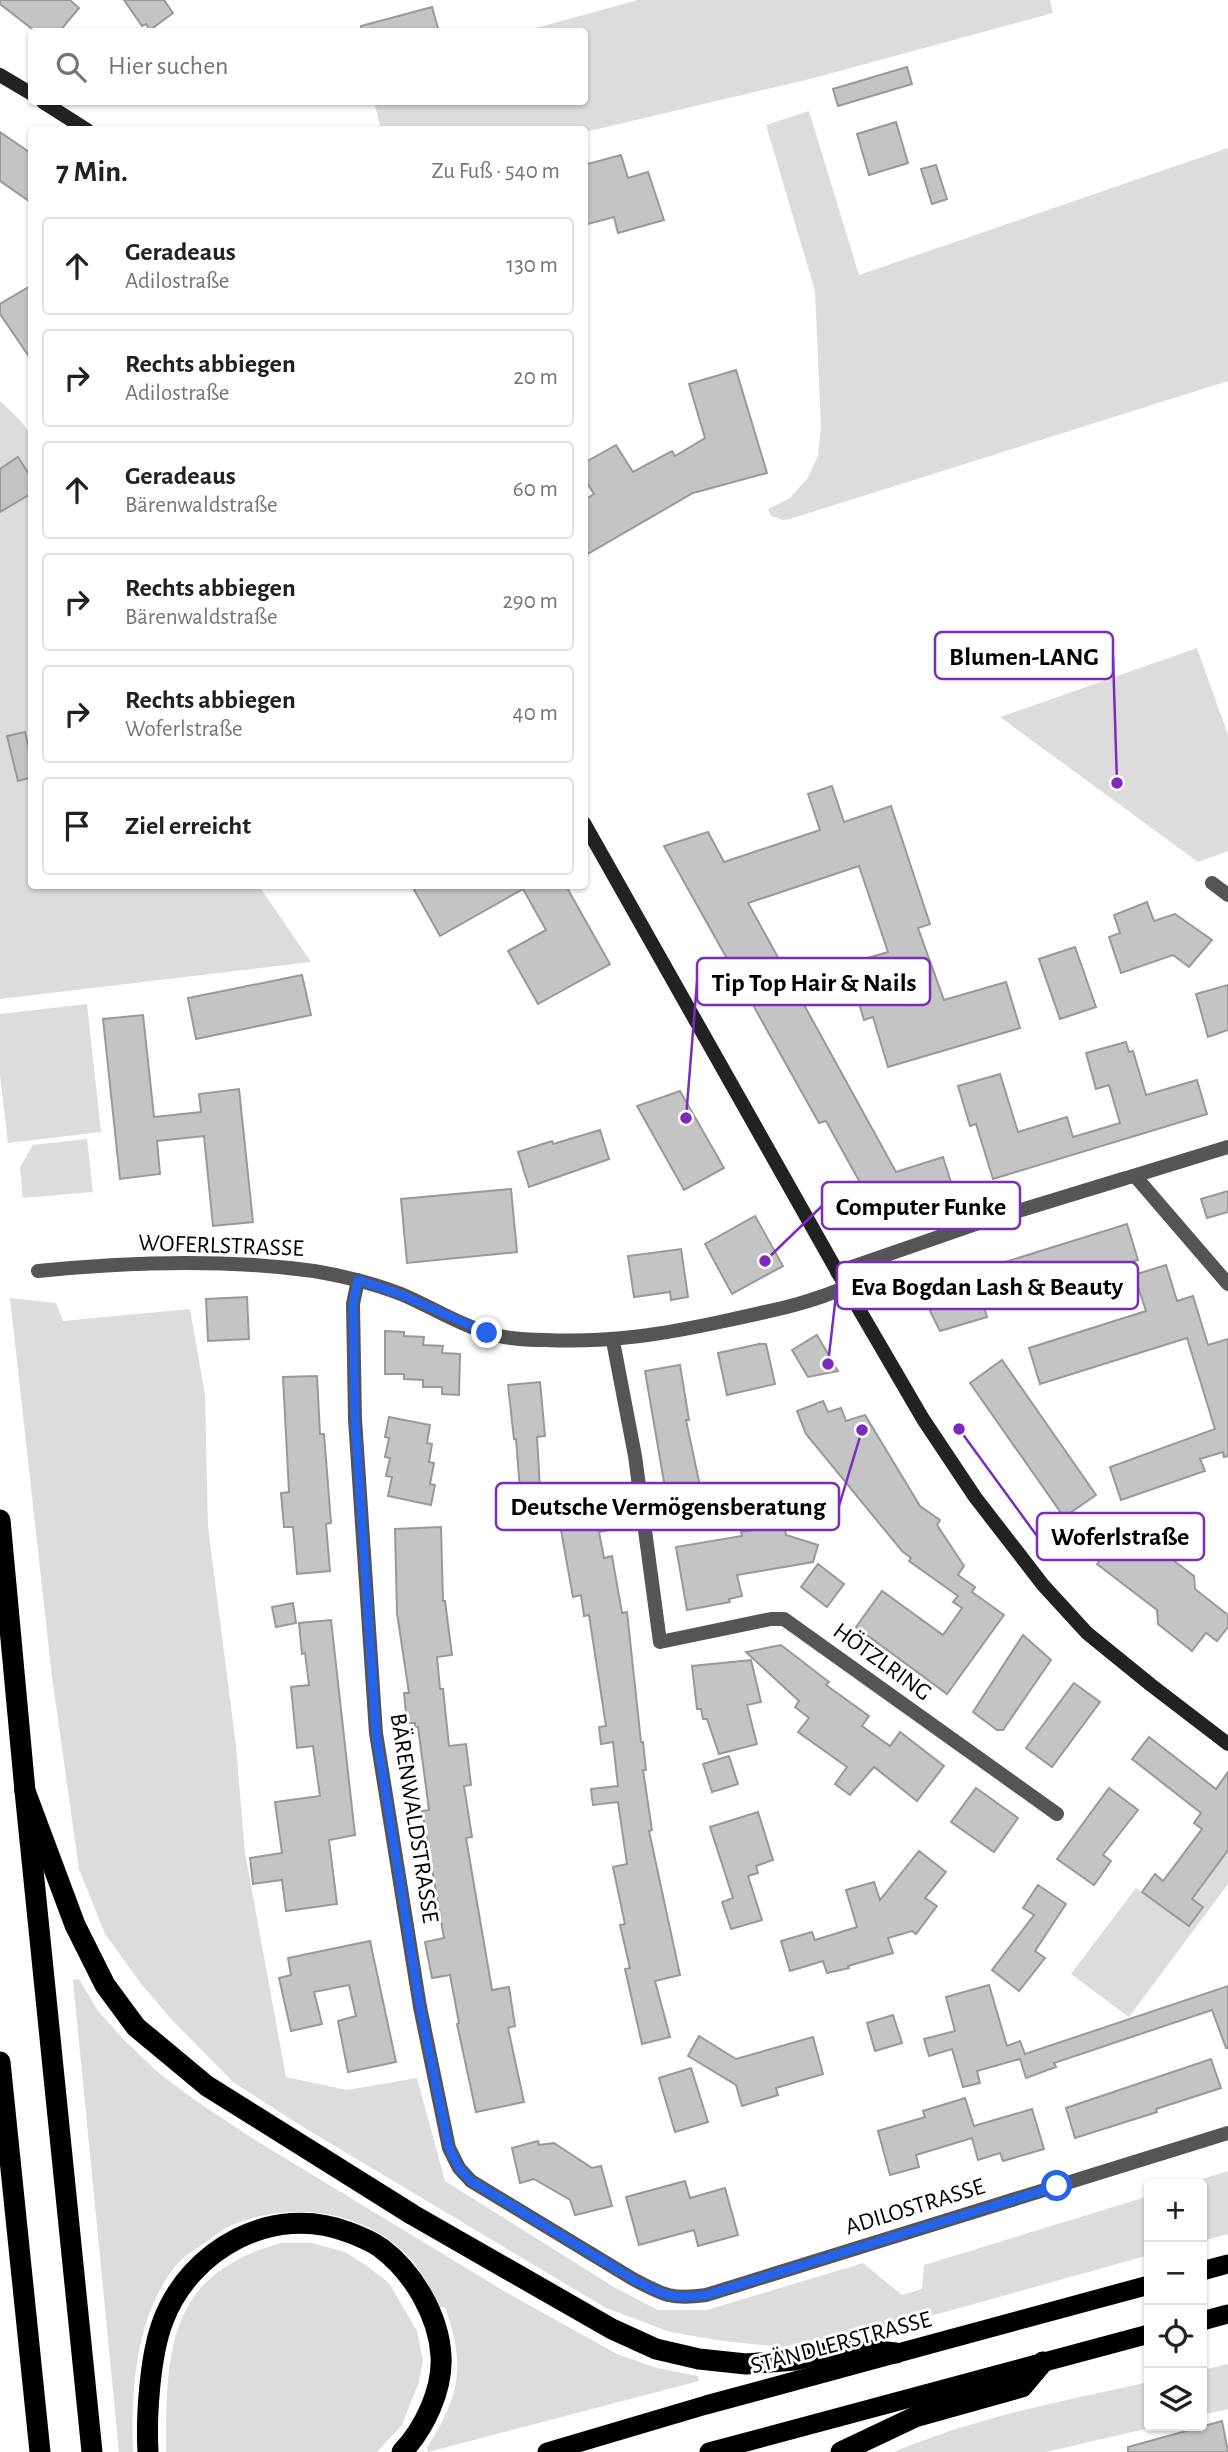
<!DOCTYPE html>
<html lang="de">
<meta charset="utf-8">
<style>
body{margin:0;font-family:"Alegreya Sans",sans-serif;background:#f6f6f6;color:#202124}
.controls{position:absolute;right:21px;bottom:21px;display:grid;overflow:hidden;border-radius:7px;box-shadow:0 2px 5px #0004}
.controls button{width:63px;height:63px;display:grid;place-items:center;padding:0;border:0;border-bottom:2px solid #e0e0e0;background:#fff;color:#202124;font:35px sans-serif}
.stop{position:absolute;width:21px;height:21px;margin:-16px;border:5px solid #2563eb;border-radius:50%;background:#fff}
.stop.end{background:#2563eb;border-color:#fff;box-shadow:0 2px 7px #0008}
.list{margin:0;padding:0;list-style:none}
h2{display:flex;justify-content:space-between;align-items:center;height:91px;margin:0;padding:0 28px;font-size:30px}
h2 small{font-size:23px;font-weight:400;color:#757577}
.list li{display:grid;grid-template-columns:46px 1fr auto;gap:21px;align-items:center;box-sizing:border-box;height:98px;margin:0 14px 14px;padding:0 14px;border:2px solid #e0e0e0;border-radius:7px}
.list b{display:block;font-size:26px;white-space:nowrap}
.list p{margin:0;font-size:23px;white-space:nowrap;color:#757577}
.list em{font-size:23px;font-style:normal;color:#757577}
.icon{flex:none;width:38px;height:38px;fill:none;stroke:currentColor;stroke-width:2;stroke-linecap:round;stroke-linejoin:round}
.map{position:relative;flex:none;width:1228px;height:2452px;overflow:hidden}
.search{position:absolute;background:#fff;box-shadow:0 2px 5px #0004;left:28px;top:28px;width:560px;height:77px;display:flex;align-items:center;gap:18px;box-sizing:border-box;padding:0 24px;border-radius:7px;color:#757577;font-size:26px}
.panel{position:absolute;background:#fff;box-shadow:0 2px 5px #0004;left:28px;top:126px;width:560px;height:763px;border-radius:7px}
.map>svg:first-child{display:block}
.green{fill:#dcdcdc}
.building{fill:#c4c4c4;stroke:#999;stroke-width:2}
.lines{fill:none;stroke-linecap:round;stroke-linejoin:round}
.minor{stroke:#555;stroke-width:14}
.secondary{stroke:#222;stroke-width:14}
.trunk{stroke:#000;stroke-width:19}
.motorway{stroke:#000;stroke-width:21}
.route{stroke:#2563eb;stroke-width:9}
.labels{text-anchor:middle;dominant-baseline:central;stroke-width:6;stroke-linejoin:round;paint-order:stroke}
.street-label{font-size:24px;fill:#000;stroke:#fff}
.leader{fill:none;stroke:#7b2cbf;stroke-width:2.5}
.callout-dot{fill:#7b2cbf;stroke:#fff;stroke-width:2.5}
.callout{fill:#fff;stroke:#7b2cbf;stroke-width:2.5}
.callout-label{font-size:26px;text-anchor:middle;font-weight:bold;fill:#000}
</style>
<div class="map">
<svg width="1228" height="2452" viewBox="0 0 1228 2452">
<rect width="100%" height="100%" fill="#fff"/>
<!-- green -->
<g class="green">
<polygon points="638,0 1050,0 1053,13 810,79 585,132 584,130 381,129 374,102 584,102 584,32 525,31"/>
<polygon points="809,111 859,275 1228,148 1228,381 790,519 783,520 771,516 768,509 790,498 807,479 818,456 821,428 815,291 766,125"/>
<polygon points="0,401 21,421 31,435 32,886 259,886 311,962 0,999"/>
<polygon points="1197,648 1228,735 1228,851 1198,862 1000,717"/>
<polygon points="87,1004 101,1132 8,1143 0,1076 0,1014"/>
<polygon points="87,1139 93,1192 23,1198 20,1167 33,1145"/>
<polygon points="10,1298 56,1303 63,1321 190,1309 205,1395 208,1527 236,1746 245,1853 286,2077 347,2090 417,2078 445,2181 614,2287 658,2310 707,2310 863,2263 902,2295 922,2289 924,2265 1149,2196 1149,2255 938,2314 842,2337 782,2347 723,2341 670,2332 606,2308 303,2127 233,2082 172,2020 142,1985 105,1934 79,1869 52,1677"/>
<polygon points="1228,1850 1228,1884 1129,2017 1071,1974 1136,1888 1189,1926 1203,1907 1192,1899"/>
<path d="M79 1979 98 2011 125 2041 160 2074 196 2101 255 2140 504 2291 617 2354 657 2368 698 2376 699 2381 428 2452 427 2448C460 2395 466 2367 445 2307L439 2308C429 2288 421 2269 406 2254 360 2209 290 2201 232 2225 223 2229 214 2236 206 2242 195 2249 181 2258 173 2269 135 2321 131 2390 133 2452H119L73 1980Z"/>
<polygon points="1228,2171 1228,2234 1202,2241 1202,2184 1186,2184"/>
<path d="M281 2243H312L345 2252 367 2266 389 2283 417 2331 423 2360 419 2382 402 2425 377 2452H166C166 2350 167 2274 281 2243Z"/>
<polygon points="1228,2364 1228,2409 1202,2415 1202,2370"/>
<path d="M1149 2382V2426H1158L1046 2452H894C976 2417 1063 2401 1149 2382Z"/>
</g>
<!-- building -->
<g class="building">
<polygon points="0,0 70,0 79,8 59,32 36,32 0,4"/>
<polygon points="124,0 164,0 173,13 150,30 146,24 142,26"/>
<polygon points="432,7 439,32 361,32 361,26"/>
<polygon points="907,67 912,84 838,106 833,89"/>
<polygon points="896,122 908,163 869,175 857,134"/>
<polygon points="0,132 32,154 32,203 0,181"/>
<polygon points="621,155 628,178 648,172 664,220 618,233 614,217 584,225 584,165"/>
<polygon points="936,165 947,199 932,204 921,169"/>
<polygon points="32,285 32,361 0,314 0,304"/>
<polygon points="736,370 767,473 693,493 584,556 584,500 594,494 584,478 584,463 616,445 633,472 672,451 675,456 705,438 689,384"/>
<polygon points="18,457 32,479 32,493 0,512 0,469"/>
<polygon points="25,732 32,762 32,777 18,781 7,736"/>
<polygon points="832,786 844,822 891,806 930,924 918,928 944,1000 1006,982 1020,1028 888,1067 873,1017 864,1020 847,964 888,952 859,866 748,903 896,1172 943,1157 954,1192 878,1215 826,1121 819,1123 664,846 708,832 724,862 820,830 808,794"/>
<polygon points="412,886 566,886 610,964 538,1004 508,951 546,930 523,889 440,936"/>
<polygon points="1147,902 1154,921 1175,914 1212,940 1189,967 1173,955 1121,973 1109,937 1120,933 1114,915"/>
<polygon points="1075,947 1096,1007 1060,1019 1039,959"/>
<polygon points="302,975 311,1015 196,1039 188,998"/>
<polygon points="1228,985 1228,1030 1208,1037 1196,994"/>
<polygon points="143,1015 154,1117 201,1112 199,1094 239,1089 253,1222 213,1226 204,1136 157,1141 160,1174 120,1179 103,1019"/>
<polygon points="1126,1042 1129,1052 1133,1051 1146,1095 1197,1080 1207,1114 993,1179 976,1124 970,1126 958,1086 1000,1074 1018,1132 1067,1117 1073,1137 1120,1123 1109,1085 1096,1089 1086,1053"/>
<polygon points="680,1091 724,1168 684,1190 637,1106"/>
<polygon points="600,1130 609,1159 529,1187 518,1152 552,1141 553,1144"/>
<polygon points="511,1189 517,1252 407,1263 401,1199"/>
<polygon points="1228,1191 1228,1212 1207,1218 1201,1199"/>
<polygon points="755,1216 783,1266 732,1294 705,1244"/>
<polygon points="1127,1224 1138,1260 984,1307 987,1317 940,1331 921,1293 928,1286"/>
<polygon points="681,1249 688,1297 671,1300 670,1292 634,1297 628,1256"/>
<polygon points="1166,1265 1177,1301 1193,1296 1208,1345 1228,1339 1228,1456 1224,1457 1223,1452 1200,1459 1205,1471 1121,1500 1110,1467 1215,1429 1187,1338 1040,1384 1029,1348 1146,1311 1134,1275"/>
<polygon points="247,1297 249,1339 208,1341 206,1299"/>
<polygon points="385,1331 404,1332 404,1336 424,1337 423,1345 443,1346 442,1353 460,1354 459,1395 442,1394 442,1387 423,1387 423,1380 404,1379 404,1374 385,1374"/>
<polygon points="817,1335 838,1371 808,1377 792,1350"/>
<polygon points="759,1344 766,1344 775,1384 727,1395 718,1353"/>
<polygon points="1002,1360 1096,1495 1064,1517 970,1383"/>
<polygon points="680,1365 689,1420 686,1420 705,1510 670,1517 645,1371"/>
<polygon points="317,1376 320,1434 324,1434 331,1523 326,1524 330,1571 297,1574 293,1527 284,1527 281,1493 289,1492 283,1377"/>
<polygon points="540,1382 545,1436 537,1437 540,1489 520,1490 516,1439 514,1439 508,1385"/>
<polygon points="823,1401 828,1412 841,1408 846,1421 865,1415 920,1506 940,1520 937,1525 964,1566 958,1575 975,1587 972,1592 1004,1615 947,1694 856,1627 882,1591 943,1635 962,1608 953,1602 958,1596 909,1561 911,1558 902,1551 806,1434 797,1411"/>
<polygon points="389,1417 430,1425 427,1443 432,1444 429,1462 434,1463 430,1484 435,1485 431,1505 388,1496 392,1477 386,1476 390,1458 385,1457 389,1438 385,1437"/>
<polygon points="605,1511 608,1530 599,1532 604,1558 612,1556 622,1613 627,1612 641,1742 643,1742 646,1770 643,1770 652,1830 649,1831 680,1975 655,1981 670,2037 642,2044 625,1969 630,1968 620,1925 625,1924 613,1867 627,1864 618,1802 593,1805 591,1789 618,1786 613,1742 601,1744 599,1727 606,1726 589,1615 584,1616 581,1595 573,1597 559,1519"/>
<polygon points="784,1525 786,1535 818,1545 813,1562 737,1575 742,1596 729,1599 730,1602 687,1610 676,1547 742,1536 741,1532"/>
<polygon points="441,1527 443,1601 445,1601 452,1655 437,1657 440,1689 443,1689 449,1746 466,1744 471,1785 464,1786 472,1837 466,1838 492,1990 509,1987 515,2026 508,2028 524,2102 476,2112 457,2024 459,2023 450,1975 432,1978 425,1942 444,1938 422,1811 429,1810 418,1727 415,1727 415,1723 407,1723 404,1693 409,1693 397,1613 395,1529"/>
<polygon points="1132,1529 1194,1576 1195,1589 1228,1615 1228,1627 1217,1641 1206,1633 1192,1651 1158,1624 1157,1610 1097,1564 1111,1547 1130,1544 1142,1557"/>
<polygon points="818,1564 844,1584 827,1607 801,1587"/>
<polygon points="293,1603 296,1623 276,1627 272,1607"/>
<polygon points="331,1620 355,1835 329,1840 337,1904 286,1911 282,1880 253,1884 250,1858 282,1853 275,1802 320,1796 313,1746 297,1748 291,1687 309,1685 305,1653 302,1654 299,1623"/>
<polygon points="1023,1635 1051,1660 1003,1730 997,1730 973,1712"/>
<polygon points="781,1645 829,1682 826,1685 869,1716 862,1726 890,1746 900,1732 944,1766 917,1801 874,1767 850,1795 835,1784 847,1767 798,1732 809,1718 795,1707 799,1701 746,1652"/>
<polygon points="751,1660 761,1702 747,1705 757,1744 719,1754 707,1719 703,1719 701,1709 697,1709 692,1666"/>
<polygon points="1074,1683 1100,1702 1052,1767 1026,1748"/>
<polygon points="1149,1737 1216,1789 1228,1772 1228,1850 1192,1899 1203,1907 1189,1926 1142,1892 1155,1874 1163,1881 1202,1829 1194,1823 1201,1813 1132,1759"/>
<polygon points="729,1756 738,1784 712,1792 703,1764"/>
<polygon points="976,1788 1018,1818 994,1852 951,1822"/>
<polygon points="1109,1788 1138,1810 1103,1855 1111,1861 1094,1885 1057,1859"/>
<polygon points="758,1812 773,1860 756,1866 758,1873 748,1876 762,1920 731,1929 722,1902 733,1898 710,1827"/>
<polygon points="919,1851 946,1872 925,1898 937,1906 916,1934 912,1931 888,1938 893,1953 848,1966 849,1968 827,1973 823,1961 790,1971 781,1941 812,1932 815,1940 857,1927 846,1890 874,1882 880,1900"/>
<polygon points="1038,1885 1066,1904 1035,1951 1045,1958 1019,1991 992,1970 1034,1915 1023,1908"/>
<polygon points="370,1941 396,2062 348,2072 338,2021 356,2016 349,1985 314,1992 322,2024 291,2031 279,1978 291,1975 288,1958"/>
<polygon points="989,1985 1007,2046 1020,2041 1025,2054 1228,1986 1228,2048 1226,2048 1212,2010 1054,2063 1056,2067 1026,2078 1020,2059 977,2071 980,2083 963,2087 952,2049 929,2056 924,2039 955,2031 946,1997"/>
<polygon points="893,2015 902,2043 875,2051 867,2023"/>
<polygon points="699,2036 736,2059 813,2037 823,2074 776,2088 778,2095 742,2106 736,2085 688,2056"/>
<polygon points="1211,2059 1221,2088 1156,2109 1157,2112 1075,2138 1066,2108"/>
<polygon points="691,2068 708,2122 675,2132 659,2078"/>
<polygon points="965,2098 974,2126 1032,2109 1044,2149 1003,2161 1000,2153 978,2160 972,2138 916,2155 919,2167 890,2175 878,2131 925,2117 923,2111"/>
<polygon points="538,2141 539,2145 554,2143 592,2168 601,2166 612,2206 575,2215 570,2200 534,2179 520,2183 512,2148"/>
<polygon points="685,2181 690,2198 725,2188 738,2235 698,2246 694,2230 639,2245 626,2197"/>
<polygon points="1222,2421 1228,2452 1128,2452 1128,2447"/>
</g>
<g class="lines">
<!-- minor -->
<g class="minor">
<polyline points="1212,883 1228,895"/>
<polyline points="1135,1176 1228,1284"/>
<polyline points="1130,1177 1228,1147"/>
<path d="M38 1271C126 1262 227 1259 314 1271 343 1276 373 1283 401 1294 430 1306 457 1324 488 1333 506 1339 526 1340 545 1340 611 1343 665 1334 729 1320 769 1311 808 1304 846 1287"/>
<polyline points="837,1272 979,1223 1126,1178"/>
<path d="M358 1280 353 1304 355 1419 376 1733 420 2007 449 2148 459 2168 471 2181 633 2279C663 2295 672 2300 706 2295L1228 2133"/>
<polyline points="613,1341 635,1456 660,1642 771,1619 784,1619 1057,1814"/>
</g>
<!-- secondary -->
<g class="secondary">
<polyline points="0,75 32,94"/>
<polyline points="43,102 87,130"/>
<polyline points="584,823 846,1287 923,1419 975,1497 1043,1585 1087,1633 1151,1685 1228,1744"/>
</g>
<!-- trunk -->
<g class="trunk">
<polyline points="1202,2271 1228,2264"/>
<polyline points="1202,2321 1228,2314"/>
<polyline points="547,2452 706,2405 1149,2285"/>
<polyline points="709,2452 1149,2334"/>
</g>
<!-- motorway -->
<g class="motorway">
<polyline points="0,1520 25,1791 92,2452"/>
<polyline points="25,1791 75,1925 105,1985 136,2027 207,2086 413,2215 612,2329 656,2349 699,2359 746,2364 795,2360 848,2348 896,2353"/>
<polyline points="0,2062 40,2452"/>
<path d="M148 2452C146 2416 150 2355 163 2321 190 2249 273 2203 348 2232 359 2236 371 2241 381 2248 413 2272 439 2316 441 2356 443 2390 424 2429 402 2452"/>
<polyline points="841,2452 915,2417 1022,2387 1043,2362"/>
</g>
</g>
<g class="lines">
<!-- route -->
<path class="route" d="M487 1333 400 1294 358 1280 353 1304 355 1419 376 1733 420 2007 449 2148 459 2168 471 2181 633 2279C663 2295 672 2300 706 2295L1057 2186"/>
</g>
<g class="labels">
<!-- street labels -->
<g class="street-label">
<text transform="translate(221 1246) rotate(2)">WOFERLSTRASSE</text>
<text transform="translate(882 1662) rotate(36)">HÖTZLRING</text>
<text transform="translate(414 1818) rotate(81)">BÄRENWALDSTRASSE</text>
<text transform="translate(915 2207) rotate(-17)">ADILOSTRASSE</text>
<text transform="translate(841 2343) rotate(-15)">STÄNDLERSTRASSE</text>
</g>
</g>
<!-- callouts -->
<path class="leader" d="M1117 783L1113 656M686 1118L697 982M765 1261L822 1206M828 1364L837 1286M862 1430L839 1506M959 1429L1037 1536"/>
<g class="callout-dot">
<circle cx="1117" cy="783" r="7"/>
<circle cx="686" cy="1118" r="7"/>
<circle cx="765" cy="1261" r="7"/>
<circle cx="828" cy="1364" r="7"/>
<circle cx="862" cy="1430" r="7"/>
<circle cx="959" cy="1429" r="7"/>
</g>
<g class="callout">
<rect x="935" y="632" width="178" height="47" rx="7"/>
<rect x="697" y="958" width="233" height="47" rx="7"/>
<rect x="822" y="1182" width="198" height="47" rx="7"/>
<rect x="837" y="1262" width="301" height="47" rx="7"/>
<rect x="496" y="1483" width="343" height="47" rx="7"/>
<rect x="1037" y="1513" width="167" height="47" rx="7"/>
</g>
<g class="callout-label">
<text x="1024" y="665">Blumen-LANG</text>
<text x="814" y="991">Tip Top Hair &amp; Nails</text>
<text x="921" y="1215">Computer Funke</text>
<text x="987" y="1295">Eva Bogdan Lash &amp; Beauty</text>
<text x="668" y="1515">Deutsche Vermögensberatung</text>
<text x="1120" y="1545">Woferlstraße</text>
</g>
</svg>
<div class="controls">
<button>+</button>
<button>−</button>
<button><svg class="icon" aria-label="locate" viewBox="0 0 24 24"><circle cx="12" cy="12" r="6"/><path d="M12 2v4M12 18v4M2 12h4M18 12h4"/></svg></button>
<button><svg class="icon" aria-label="layers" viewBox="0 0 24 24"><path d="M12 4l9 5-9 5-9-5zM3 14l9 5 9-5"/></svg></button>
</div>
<div class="stop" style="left:1057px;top:2186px"></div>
<div class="stop end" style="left:487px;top:1333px"></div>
<div class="search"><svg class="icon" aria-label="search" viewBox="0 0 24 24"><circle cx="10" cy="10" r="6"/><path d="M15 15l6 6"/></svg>Hier suchen</div>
<section class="panel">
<h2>7 Min.<small>Zu Fuß · 540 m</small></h2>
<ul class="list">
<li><svg class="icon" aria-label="ahead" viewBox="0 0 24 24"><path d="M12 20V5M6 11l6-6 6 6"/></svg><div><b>Geradeaus</b><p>Adilostraße</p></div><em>130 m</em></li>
<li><svg class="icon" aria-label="right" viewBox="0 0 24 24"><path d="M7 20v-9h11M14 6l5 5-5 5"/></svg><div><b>Rechts abbiegen</b><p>Adilostraße</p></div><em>20 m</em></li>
<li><svg class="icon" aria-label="ahead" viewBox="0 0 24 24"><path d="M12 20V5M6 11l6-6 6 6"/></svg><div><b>Geradeaus</b><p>Bärenwaldstraße</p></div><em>60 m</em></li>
<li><svg class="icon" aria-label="right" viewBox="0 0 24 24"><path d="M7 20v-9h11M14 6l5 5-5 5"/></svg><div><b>Rechts abbiegen</b><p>Bärenwaldstraße</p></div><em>290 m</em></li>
<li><svg class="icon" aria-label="right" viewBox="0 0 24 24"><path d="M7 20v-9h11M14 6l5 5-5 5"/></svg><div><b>Rechts abbiegen</b><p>Woferlstraße</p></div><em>40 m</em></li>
<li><svg class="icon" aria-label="arrive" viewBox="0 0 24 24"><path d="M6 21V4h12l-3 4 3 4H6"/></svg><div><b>Ziel erreicht</b></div></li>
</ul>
</section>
</div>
